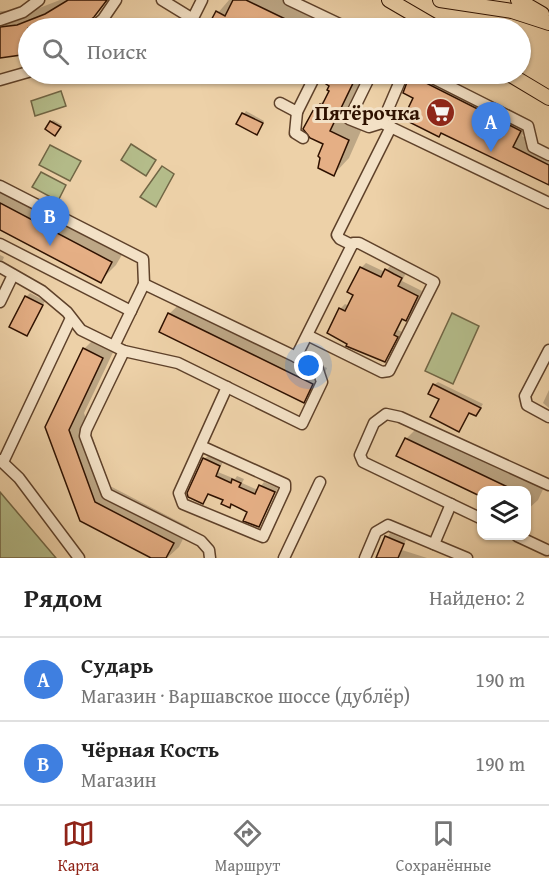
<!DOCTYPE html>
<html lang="ru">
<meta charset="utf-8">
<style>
body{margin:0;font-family:"Gentium Book Plus",serif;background:#f2f2f2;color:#222}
.controls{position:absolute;right:18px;bottom:18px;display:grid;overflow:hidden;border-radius:12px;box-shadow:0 2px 4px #0004}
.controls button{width:54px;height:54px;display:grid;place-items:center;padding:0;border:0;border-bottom:2px solid #e0e0e0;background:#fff;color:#222;font:30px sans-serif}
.you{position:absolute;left:309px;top:366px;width:21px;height:21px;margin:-15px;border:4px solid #fff;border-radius:50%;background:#1a73e8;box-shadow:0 0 0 9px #1a73e833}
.badge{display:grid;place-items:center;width:39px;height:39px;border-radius:50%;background:#8f2418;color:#fff;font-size:20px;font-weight:700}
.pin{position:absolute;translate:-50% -50px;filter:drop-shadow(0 2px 3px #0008)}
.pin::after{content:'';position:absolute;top:32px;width:21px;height:18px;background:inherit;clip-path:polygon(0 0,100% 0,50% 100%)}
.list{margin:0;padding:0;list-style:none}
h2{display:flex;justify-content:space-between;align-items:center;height:78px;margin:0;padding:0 24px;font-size:26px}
h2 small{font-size:20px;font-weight:400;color:#767676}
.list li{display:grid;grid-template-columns:39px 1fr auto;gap:18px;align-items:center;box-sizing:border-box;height:84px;padding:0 24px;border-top:2px solid #e0e0e0}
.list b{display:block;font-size:22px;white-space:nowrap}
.list p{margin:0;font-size:20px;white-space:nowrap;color:#767676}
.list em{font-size:20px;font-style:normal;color:#767676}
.icon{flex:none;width:33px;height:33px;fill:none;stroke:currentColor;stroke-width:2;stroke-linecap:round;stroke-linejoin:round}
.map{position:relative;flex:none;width:549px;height:558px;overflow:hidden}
.search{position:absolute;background:#fff;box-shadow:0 2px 4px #0004;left:18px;right:18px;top:18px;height:66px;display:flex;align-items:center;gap:15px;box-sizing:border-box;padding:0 21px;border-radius:33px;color:#767676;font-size:22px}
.sheet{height:246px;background:#fff}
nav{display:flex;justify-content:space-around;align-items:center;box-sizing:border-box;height:84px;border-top:2px solid #e0e0e0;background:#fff;font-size:16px;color:#767676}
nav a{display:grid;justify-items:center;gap:3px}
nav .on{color:#8f2418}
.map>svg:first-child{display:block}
.green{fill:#b4bc8a;stroke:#716645;stroke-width:1.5}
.shadow{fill:#0003}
.building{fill:#e5af85;stroke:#2e1100;stroke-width:1.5}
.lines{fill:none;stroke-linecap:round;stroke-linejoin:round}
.minor-casing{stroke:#5e412a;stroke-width:13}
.major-casing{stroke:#2e1100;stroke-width:16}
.minor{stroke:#f3e1c6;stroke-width:10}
.major{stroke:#edd1a8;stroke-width:14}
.labels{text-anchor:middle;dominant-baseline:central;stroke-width:6;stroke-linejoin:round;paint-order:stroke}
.poi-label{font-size:21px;font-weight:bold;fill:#2e1100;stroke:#f3e1c6;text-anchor:end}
</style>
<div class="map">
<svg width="549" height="558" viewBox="0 0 549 558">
<rect width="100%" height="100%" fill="#edd1a8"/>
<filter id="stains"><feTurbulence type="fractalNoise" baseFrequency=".00333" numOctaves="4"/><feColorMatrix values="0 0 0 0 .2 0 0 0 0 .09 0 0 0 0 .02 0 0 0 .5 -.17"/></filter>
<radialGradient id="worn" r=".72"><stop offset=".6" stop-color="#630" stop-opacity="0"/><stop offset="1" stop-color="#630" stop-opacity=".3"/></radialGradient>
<!-- green -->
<g class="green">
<polygon points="61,91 66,106 35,116 31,101"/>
<polygon points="131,144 156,160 146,176 121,160"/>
<polygon points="50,145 81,161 70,181 39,165"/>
<polygon points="162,166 174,174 156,207 140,197"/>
<polygon points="41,172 66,185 58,201 32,187"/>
<polygon points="452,313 479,326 453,384 425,371"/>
<polygon points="0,492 56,558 0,558"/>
</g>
<!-- shadow -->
<g class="shadow">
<polygon points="60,0 109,0 76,28 28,28 28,52 0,56 0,11 34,10"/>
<polygon points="229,0 293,0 357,28 259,28 241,21 237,28 205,28"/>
<polygon points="73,74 79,77 72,80 70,76"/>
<polygon points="333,74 364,74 344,115 364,124 349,158 334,174 316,108 328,96 331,85 328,84"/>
<polygon points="411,74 438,74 530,120 522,136 549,150 549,184 405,92"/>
<polygon points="246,111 264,121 257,133 238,124"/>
<polygon points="53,120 62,125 57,132 51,122"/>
<polygon points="0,179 127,246 116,265 100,281 0,228"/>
<polygon points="0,255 4,257 0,267"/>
<polygon points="366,263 385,272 391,265 406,273 402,281 422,291 411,314 403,318 398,330 402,332 385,360 340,309 345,304 349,306 361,268"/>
<polygon points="30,293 45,301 27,335 26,297"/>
<polygon points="185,299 327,368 319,386 303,401 169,314"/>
<polygon points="100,333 118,342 84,413 110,486 189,527 179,547 167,558 155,558 81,519 47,427 84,349"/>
<polygon points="438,382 483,404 476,415 470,412 459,430 434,385"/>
<polygon points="549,390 549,408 543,403"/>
<polygon points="422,423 546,483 538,500 526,511 526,490 482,490 406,439"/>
<polygon points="208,456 223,462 218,472 235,479 237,476 244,479 242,483 258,490 264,482 278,488 259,526 249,511 232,503 229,506 225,500 209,493 203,502 204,459"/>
<polygon points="390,533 406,540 402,550 427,558 377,558"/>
</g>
<!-- building -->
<g class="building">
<polygon points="68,0 107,0 94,17 79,28 28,28 28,54 0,58 0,27 17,25 45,14"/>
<polygon points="233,0 246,0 304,28 263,28 257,25 255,28 207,28 216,11 225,16"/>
<polygon points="331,74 355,74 353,78 355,79 330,131 349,140 334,176 318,168 320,158 318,156 323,144 310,138 303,129 315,107 318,109 320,104 322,105 329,91 327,90 329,86 326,84"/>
<polygon points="410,74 418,74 422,81 521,131 513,147 549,165 549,185 441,133 439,137 403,119 413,98 403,93"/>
<polygon points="242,113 263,123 257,135 236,124"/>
<polygon points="50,121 61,127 55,136 45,129"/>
<polygon points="0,203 112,262 101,283 0,230"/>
<polygon points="360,267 381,277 385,269 394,274 402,278 398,286 418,296 406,321 402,319 394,335 398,337 385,362 346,346 347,344 327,333 339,308 345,311 353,295 347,292"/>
<polygon points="25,296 43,305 27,336 9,327"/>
<polygon points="168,313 313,384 304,403 159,332"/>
<polygon points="83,348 103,358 69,430 95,502 174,543 166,558 151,558 80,521 45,427"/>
<polygon points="433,384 481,408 476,416 469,413 459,432 430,417 439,399 428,394"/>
<polygon points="405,438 514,490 482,490 482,497 396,456"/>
<polygon points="203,458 220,466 216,476 231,483 232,479 241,483 239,487 255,494 259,485 275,492 259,527 243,521 247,512 231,504 230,508 221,504 223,500 208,494 203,504 188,497 187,493"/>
<polygon points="385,536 404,544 398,558 376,558"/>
</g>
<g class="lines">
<defs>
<g id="minor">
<polyline points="162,0 193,19"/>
<polyline points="289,0 348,28"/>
<polyline points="0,20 23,12 39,0"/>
<polyline points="92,28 103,19 116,0"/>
<polyline points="188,28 202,0"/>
<polyline points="215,74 227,77 234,74"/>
<polyline points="371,74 349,119 369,127 382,123 549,203"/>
<polyline points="425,74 528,126 533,147 549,155"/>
<polyline points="0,80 28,72"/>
<polyline points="280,103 297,112 316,74"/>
<polyline points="297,112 295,133 303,138"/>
<polyline points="382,123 403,74"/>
<polyline points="0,186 143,259 144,284"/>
<polyline points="0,244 131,311"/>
<polyline points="352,245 340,239 337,235 391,127"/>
<polyline points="0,267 42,291 67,312 81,330 124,351 178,363 302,424 322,382 317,367 144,284 114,346"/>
<polyline points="0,302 13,275"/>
<polyline points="549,350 525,396 527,405 549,417"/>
<polyline points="124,351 86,430 85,436 107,494 201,541 209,550 210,558"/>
<polyline points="296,357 353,243 359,243 434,282 389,371 382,372 307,335"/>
<polyline points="201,446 285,484 285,489 263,537 183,504 179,493 227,387"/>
<polyline points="0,460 19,478 79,558"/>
<polyline points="3,462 71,318"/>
<polyline points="482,519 363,462 360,455 374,423 386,414 400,417 549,485"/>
<polyline points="517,536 547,550"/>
<polyline points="434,544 451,504"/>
<polyline points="284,558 320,482"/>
<polyline points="365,558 376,532 388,525 467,558"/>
</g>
<g id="major">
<polyline points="389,0 437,28"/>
<polyline points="440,0 512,11 549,23"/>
<polyline points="518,0 542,14"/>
<polyline points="509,74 549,98"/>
</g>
</defs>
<!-- minor casing -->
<use href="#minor" class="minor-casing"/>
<!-- major casing -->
<use href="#major" class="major-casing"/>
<!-- minor -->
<use href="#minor" class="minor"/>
<!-- major -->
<use href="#major" class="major"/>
</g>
<!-- icons -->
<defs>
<symbol id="supermarket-disc" viewBox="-11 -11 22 22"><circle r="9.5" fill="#8f2418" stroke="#f3e1c6"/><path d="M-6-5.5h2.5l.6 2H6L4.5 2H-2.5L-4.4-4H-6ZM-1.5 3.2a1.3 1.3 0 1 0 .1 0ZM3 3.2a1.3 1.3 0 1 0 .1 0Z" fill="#fff"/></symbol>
</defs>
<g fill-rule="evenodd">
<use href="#supermarket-disc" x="424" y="96" width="33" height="33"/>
</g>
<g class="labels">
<!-- poi labels -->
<g class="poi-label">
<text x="420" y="112">Пятёрочка</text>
</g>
</g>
<rect width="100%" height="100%" filter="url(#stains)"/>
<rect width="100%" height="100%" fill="url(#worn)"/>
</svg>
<div class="controls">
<button><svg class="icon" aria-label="layers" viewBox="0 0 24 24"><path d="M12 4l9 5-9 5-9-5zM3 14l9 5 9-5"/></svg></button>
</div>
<div class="you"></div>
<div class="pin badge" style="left:491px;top:152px;background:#3f7fe0">A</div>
<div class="pin badge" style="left:50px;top:246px;background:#3f7fe0">B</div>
<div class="search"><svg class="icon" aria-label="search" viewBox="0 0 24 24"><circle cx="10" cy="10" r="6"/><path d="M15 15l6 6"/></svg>Поиск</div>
</div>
<section class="sheet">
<h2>Рядом<small>Найдено: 2</small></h2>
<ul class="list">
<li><span class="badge" style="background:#3f7fe0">A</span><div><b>Сударь</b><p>Магазин · Варшавское шоссе (дублёр)</p></div><em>190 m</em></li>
<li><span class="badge" style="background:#3f7fe0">B</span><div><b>Чёрная Кость</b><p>Магазин</p></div><em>190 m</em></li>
</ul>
</section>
<nav>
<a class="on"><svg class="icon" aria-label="map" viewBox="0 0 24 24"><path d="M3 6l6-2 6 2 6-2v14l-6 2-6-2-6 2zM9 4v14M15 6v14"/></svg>Карта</a>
<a><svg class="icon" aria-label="directions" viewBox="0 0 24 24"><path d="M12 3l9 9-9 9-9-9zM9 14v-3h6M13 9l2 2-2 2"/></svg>Маршрут</a>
<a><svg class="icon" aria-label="saved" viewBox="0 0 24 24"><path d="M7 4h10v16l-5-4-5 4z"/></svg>Сохранённые</a>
</nav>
